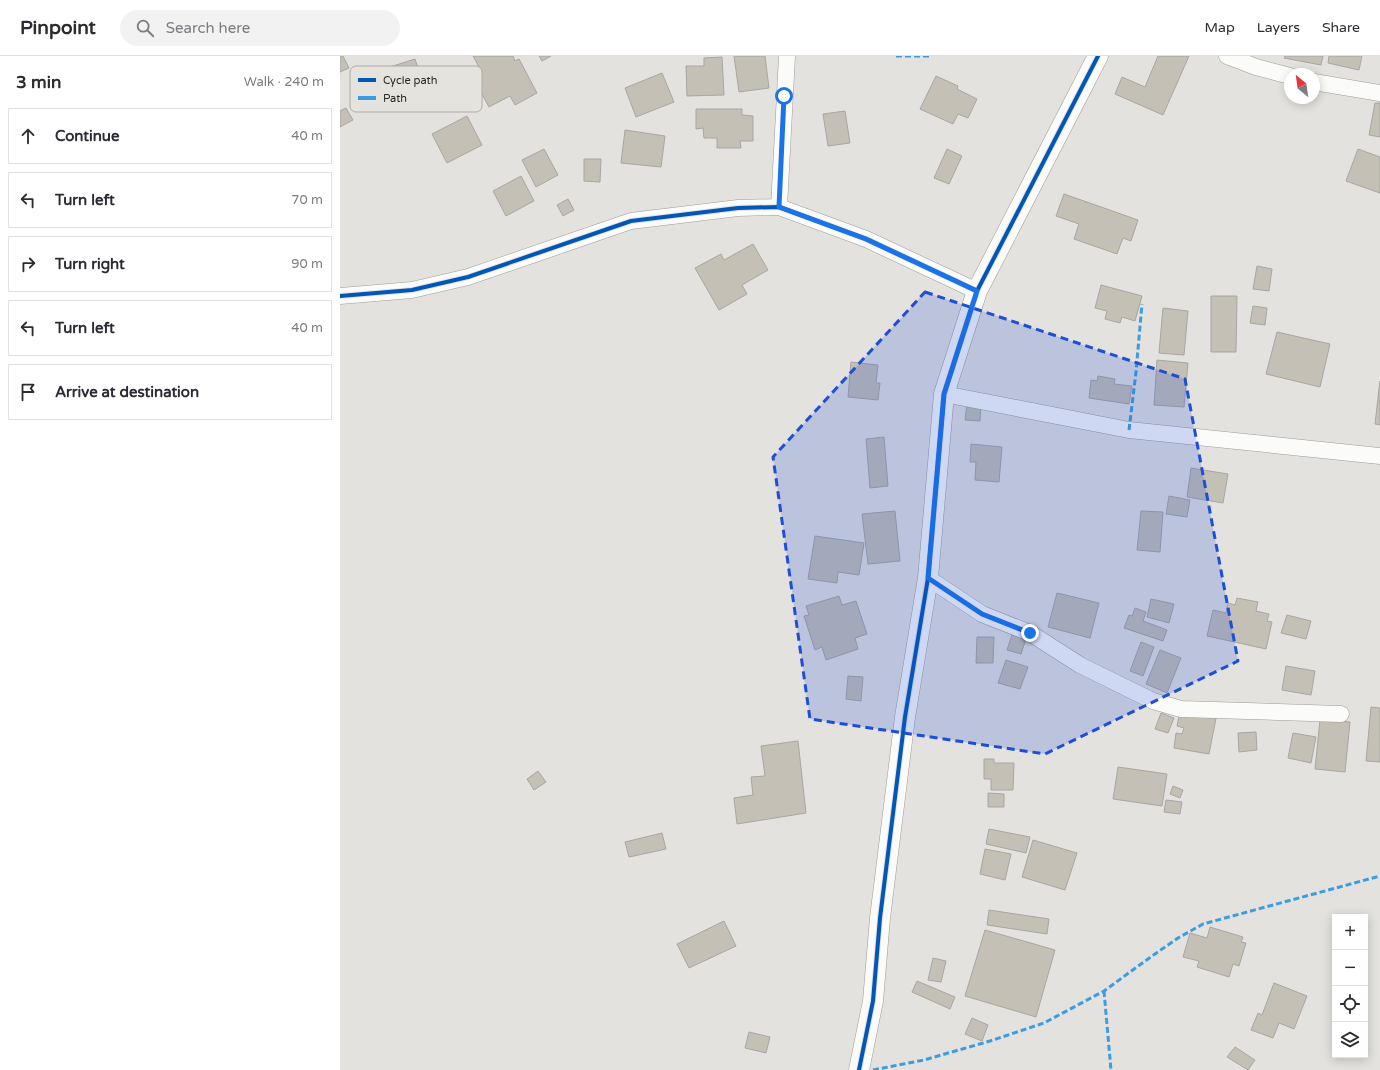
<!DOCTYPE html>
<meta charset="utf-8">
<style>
body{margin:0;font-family:"Varela Round",sans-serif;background:#f2f2f3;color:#2b2b33}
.controls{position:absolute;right:12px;bottom:12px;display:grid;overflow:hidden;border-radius:0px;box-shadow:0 2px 10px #0003}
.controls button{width:36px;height:36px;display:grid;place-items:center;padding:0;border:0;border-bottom:1px solid #e1e1e2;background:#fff;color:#2b2b33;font:20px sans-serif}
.compass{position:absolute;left:944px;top:12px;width:36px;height:36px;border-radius:50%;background:#fff;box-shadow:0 2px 10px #0003;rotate:331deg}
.stop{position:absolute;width:12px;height:12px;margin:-9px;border:3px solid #1a73e8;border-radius:50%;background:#fff}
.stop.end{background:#1a73e8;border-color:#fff;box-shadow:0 1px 4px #0008}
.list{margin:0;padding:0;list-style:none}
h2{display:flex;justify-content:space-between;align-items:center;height:52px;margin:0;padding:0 16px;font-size:17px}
h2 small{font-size:13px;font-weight:400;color:#7c7c81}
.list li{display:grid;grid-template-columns:26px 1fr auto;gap:12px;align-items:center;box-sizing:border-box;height:56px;margin:0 8px 8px;padding:0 8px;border:1px solid #e1e1e2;border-radius:0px}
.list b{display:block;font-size:15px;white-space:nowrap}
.list em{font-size:13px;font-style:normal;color:#7c7c81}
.icon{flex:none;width:22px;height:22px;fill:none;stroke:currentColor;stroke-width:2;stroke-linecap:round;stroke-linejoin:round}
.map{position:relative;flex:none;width:1040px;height:1014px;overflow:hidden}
header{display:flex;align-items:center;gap:24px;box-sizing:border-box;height:56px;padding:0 20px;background:#fff;border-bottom:1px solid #e1e1e2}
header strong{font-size:19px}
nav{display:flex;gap:22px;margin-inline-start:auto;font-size:14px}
.search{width:280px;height:36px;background:#f2f2f3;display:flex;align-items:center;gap:10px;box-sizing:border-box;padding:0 14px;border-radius:22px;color:#7c7c81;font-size:15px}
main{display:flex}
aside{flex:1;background:#fff}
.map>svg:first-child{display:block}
.building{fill:#c5c0b5;stroke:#a7a6a3}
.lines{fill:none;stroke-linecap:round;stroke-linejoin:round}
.minor-casing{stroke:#9d9c99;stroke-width:17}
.tertiary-casing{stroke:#9d9c99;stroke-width:21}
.minor{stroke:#fbfbfa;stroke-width:16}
.tertiary{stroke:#fbfbfa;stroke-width:20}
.quiet{stroke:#3d9ce0;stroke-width:3;stroke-dasharray:6 3;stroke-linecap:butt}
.cycleway-casing{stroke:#e5e3de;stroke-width:6}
.cycleway{stroke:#0057b8;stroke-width:4}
.route{stroke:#1a73e8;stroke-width:5}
.marked{fill:#1d4ed8;fill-opacity:0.2;stroke:#1d4ed8;stroke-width:3;stroke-dasharray:8 5;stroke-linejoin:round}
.key{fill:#e5e3de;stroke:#adaba7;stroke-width:1}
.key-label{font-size:11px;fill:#292826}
</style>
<header>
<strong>Pinpoint</strong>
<div class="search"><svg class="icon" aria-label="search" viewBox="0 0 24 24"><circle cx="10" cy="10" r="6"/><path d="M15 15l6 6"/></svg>Search here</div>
<nav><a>Map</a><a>Layers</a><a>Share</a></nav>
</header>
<main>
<aside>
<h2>3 min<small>Walk · 240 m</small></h2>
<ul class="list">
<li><svg class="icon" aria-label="ahead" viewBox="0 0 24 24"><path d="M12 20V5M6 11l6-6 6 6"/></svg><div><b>Continue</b></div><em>40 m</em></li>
<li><svg class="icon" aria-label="left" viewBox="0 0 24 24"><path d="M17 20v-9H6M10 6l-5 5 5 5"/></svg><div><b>Turn left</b></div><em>70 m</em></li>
<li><svg class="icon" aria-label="right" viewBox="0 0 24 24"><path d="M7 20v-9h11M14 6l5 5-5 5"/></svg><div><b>Turn right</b></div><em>90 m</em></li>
<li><svg class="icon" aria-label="left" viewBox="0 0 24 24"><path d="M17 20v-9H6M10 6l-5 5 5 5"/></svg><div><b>Turn left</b></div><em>40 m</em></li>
<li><svg class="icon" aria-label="arrive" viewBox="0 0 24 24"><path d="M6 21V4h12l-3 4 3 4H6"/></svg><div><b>Arrive at destination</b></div></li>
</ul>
</aside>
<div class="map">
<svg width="1040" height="1014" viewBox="0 0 1040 1014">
<rect width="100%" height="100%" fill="#e4e2df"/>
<!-- building -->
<g class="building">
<polygon points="0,0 3,0 9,12 0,16"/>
<polygon points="133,0 173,0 175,5 179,3 197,37 175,49 170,40 149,51 130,16 139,11"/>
<polygon points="199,0 211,0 202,5"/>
<polygon points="394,0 425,0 429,32 399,36"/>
<polygon points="818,0 849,0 823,59 775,38 782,21 805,31"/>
<polygon points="945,0 983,0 981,9 944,2"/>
<polygon points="989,0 1022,0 1019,14 988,7"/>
<polygon points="382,1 384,39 347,40 346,10 364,10 364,2"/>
<polygon points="75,3 87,40 40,55 28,18"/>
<polygon points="322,17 334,46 296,61 285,32"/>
<polygon points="596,20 618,30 617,33 637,43 628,62 618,58 613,68 580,53"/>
<polygon points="1035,47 1040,47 1040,81 1029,79"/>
<polygon points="6,52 13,64 0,71 0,55"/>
<polygon points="356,53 402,53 402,59 413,60 413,85 400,85 401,92 377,92 377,82 364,82 363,72 356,73"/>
<polygon points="505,55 510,87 488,90 483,58"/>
<polygon points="127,60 142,89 107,107 92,78"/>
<polygon points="285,74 325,80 321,111 281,107"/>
<polygon points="204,93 218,119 196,131 182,104"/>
<polygon points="607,93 622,100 609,128 594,122"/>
<polygon points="1018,93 1040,101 1040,137 1006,125"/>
<polygon points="244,103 261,103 260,126 244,125"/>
<polygon points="181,120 194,145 166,160 153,135"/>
<polygon points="724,138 798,164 791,185 783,182 777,198 734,183 739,168 716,160"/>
<polygon points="228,143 234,154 223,160 217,149"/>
<polygon points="413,188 428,214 402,229 407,238 379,254 355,212 381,198 384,204"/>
<polygon points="917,210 932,213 929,235 913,233"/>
<polygon points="761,229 802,240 795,265 782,261 780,267 765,263 767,255 755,252"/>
<polygon points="871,240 897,240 896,296 871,296"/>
<polygon points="913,250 927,252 925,269 910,267"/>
<polygon points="823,252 848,255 844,299 819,297"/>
<polygon points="937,276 990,288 980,331 926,318"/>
<polygon points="817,304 848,307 844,351 814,349"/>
<polygon points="511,306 538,309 536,327 540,327 538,344 508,341"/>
<polygon points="758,320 775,323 774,328 792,330 789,348 749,342 751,324 757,325"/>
<polygon points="1040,325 1040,369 1035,368"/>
<polygon points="627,347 641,349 640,365 625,364"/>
<polygon points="544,381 548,430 530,432 526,383"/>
<polygon points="631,388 662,391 659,426 635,424 636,406 630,406"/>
<polygon points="851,412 888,418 883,447 847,441"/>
<polygon points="829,440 850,444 847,461 826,458"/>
<polygon points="555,455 560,505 528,508 522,458"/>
<polygon points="801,455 823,456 820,496 797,494"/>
<polygon points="475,480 524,487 519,519 498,516 497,527 468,523"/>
<polygon points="717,537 759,547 750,582 708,571"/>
<polygon points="499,540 502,549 516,545 527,578 515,582 518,593 486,604 482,591 475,594 464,560 469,559 466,550"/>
<polygon points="897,542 918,546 916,555 929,558 927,565 932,566 926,593 867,580 873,554 886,557 888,547 895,549"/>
<polygon points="811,543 834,548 829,567 807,561"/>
<polygon points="795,552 806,556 803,565 827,574 823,585 784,572 789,559 792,560"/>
<polygon points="947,559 971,565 966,583 941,577"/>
<polygon points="672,579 686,583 681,598 667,594"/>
<polygon points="637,581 654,581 653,607 636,607"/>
<polygon points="801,586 814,591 803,620 790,615"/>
<polygon points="820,594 841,602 827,637 806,628"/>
<polygon points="666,604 688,611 680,633 658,627"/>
<polygon points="946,610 975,615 971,639 942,634"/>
<polygon points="508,620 523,621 521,645 506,643"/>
<polygon points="841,651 877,657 869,698 834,692 836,677 842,678 844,672 837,670"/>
<polygon points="1031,651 1040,652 1040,706 1026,705"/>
<polygon points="821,657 834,662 828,677 815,673"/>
<polygon points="980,664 1010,666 1005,716 975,713"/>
<polygon points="916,676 917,694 899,696 898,677"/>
<polygon points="953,677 976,681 971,707 948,702"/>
<polygon points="458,685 466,757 397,768 394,742 413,739 411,721 425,720 421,690"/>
<polygon points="644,703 654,703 654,707 674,707 673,734 651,734 651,723 644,723"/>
<polygon points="778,711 827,718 822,750 773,743"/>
<polygon points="198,715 206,726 194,734 187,723"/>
<polygon points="833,730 843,734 840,742 830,738"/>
<polygon points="648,737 664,738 664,751 648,751"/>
<polygon points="826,744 842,746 840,758 824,756"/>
<polygon points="649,773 690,781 686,797 646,788"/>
<polygon points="322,777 326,793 289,801 285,786"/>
<polygon points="693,784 737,797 725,834 682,821"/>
<polygon points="645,793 671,798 665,824 640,818"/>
<polygon points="649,854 709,863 707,878 647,869"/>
<polygon points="384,865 396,890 349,912 337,888"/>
<polygon points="870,871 903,881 901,886 906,887 899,910 893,908 889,921 857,911 859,905 843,901 850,877 867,882"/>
<polygon points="645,874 715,894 696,961 625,940"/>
<polygon points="593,902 606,905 601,926 588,924"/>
<polygon points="577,925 615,941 610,953 572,936"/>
<polygon points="934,927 967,940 954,973 939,967 933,982 911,974 918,957 922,959"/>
<polygon points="632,962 648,969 642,985 625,978"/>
<polygon points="409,976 430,981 426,997 405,992"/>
<polygon points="895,991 915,1004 908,1014 887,1001"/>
</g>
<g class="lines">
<defs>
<g id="minor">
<polyline points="887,0 916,11 950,20"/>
<polyline points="974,26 1040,37"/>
<polyline points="439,151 447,0"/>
<polyline points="0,240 72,234 128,221 291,165 398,152 439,151 526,183 637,235"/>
<polyline points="604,338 789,374 1040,400"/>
<polyline points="588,522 642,558 690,577 740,609 813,645 841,653 1001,658"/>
</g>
<polyline id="tertiary" points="519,1014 533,945 540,862 565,661 588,522 604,338 637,235 758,0"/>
</defs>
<!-- minor casing -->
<use href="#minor" class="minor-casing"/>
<!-- tertiary casing -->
<use href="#tertiary" class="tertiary-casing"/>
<!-- minor -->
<use href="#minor" class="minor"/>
<!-- tertiary -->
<use href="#tertiary" class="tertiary"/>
<!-- quiet -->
<g class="quiet">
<polyline points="556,0 591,0"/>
<polyline points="789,374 796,316 802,248"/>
<polyline points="764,935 771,1014"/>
<polyline points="533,1014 584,1004 650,985 704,967 764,935 812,900 838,882 863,868 1040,820"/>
</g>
<defs>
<g id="cycleway">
<polyline points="0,240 72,234 128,221 291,165 398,152 439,151 526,183 637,235"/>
<polyline points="519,1014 533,945 540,862 565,661 588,522 604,338 637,235 758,0"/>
</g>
</defs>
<!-- cycleway casing -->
<use href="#cycleway" class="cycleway-casing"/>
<!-- cycleway -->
<use href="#cycleway" class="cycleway"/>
</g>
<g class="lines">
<!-- route -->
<polyline class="route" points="444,40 439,151 526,183 637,235 604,338 588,522 642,558 690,577"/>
</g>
<!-- marked area -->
<path class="marked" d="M585 236 845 323 898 605 705 698 470 663 433 401Z"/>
<!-- legend -->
<rect x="10" y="10" width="132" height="46" rx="6" class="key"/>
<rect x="18" y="22" width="18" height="4" fill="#0057b8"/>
<rect x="18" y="40" width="18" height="4" fill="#3d9ce0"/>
<g class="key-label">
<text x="43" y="28">Cycle path</text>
<text x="43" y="46">Path</text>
</g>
</svg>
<div class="controls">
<button>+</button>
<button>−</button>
<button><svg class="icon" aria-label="locate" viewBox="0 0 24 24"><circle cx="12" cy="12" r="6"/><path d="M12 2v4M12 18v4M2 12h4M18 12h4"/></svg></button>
<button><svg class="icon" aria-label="layers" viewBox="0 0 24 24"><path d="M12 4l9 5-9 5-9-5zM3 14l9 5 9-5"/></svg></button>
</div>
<svg class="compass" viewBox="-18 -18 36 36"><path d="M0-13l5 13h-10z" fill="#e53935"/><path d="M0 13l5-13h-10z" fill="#7c7c81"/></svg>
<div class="stop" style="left:444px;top:40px"></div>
<div class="stop end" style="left:690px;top:577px"></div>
</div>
</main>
